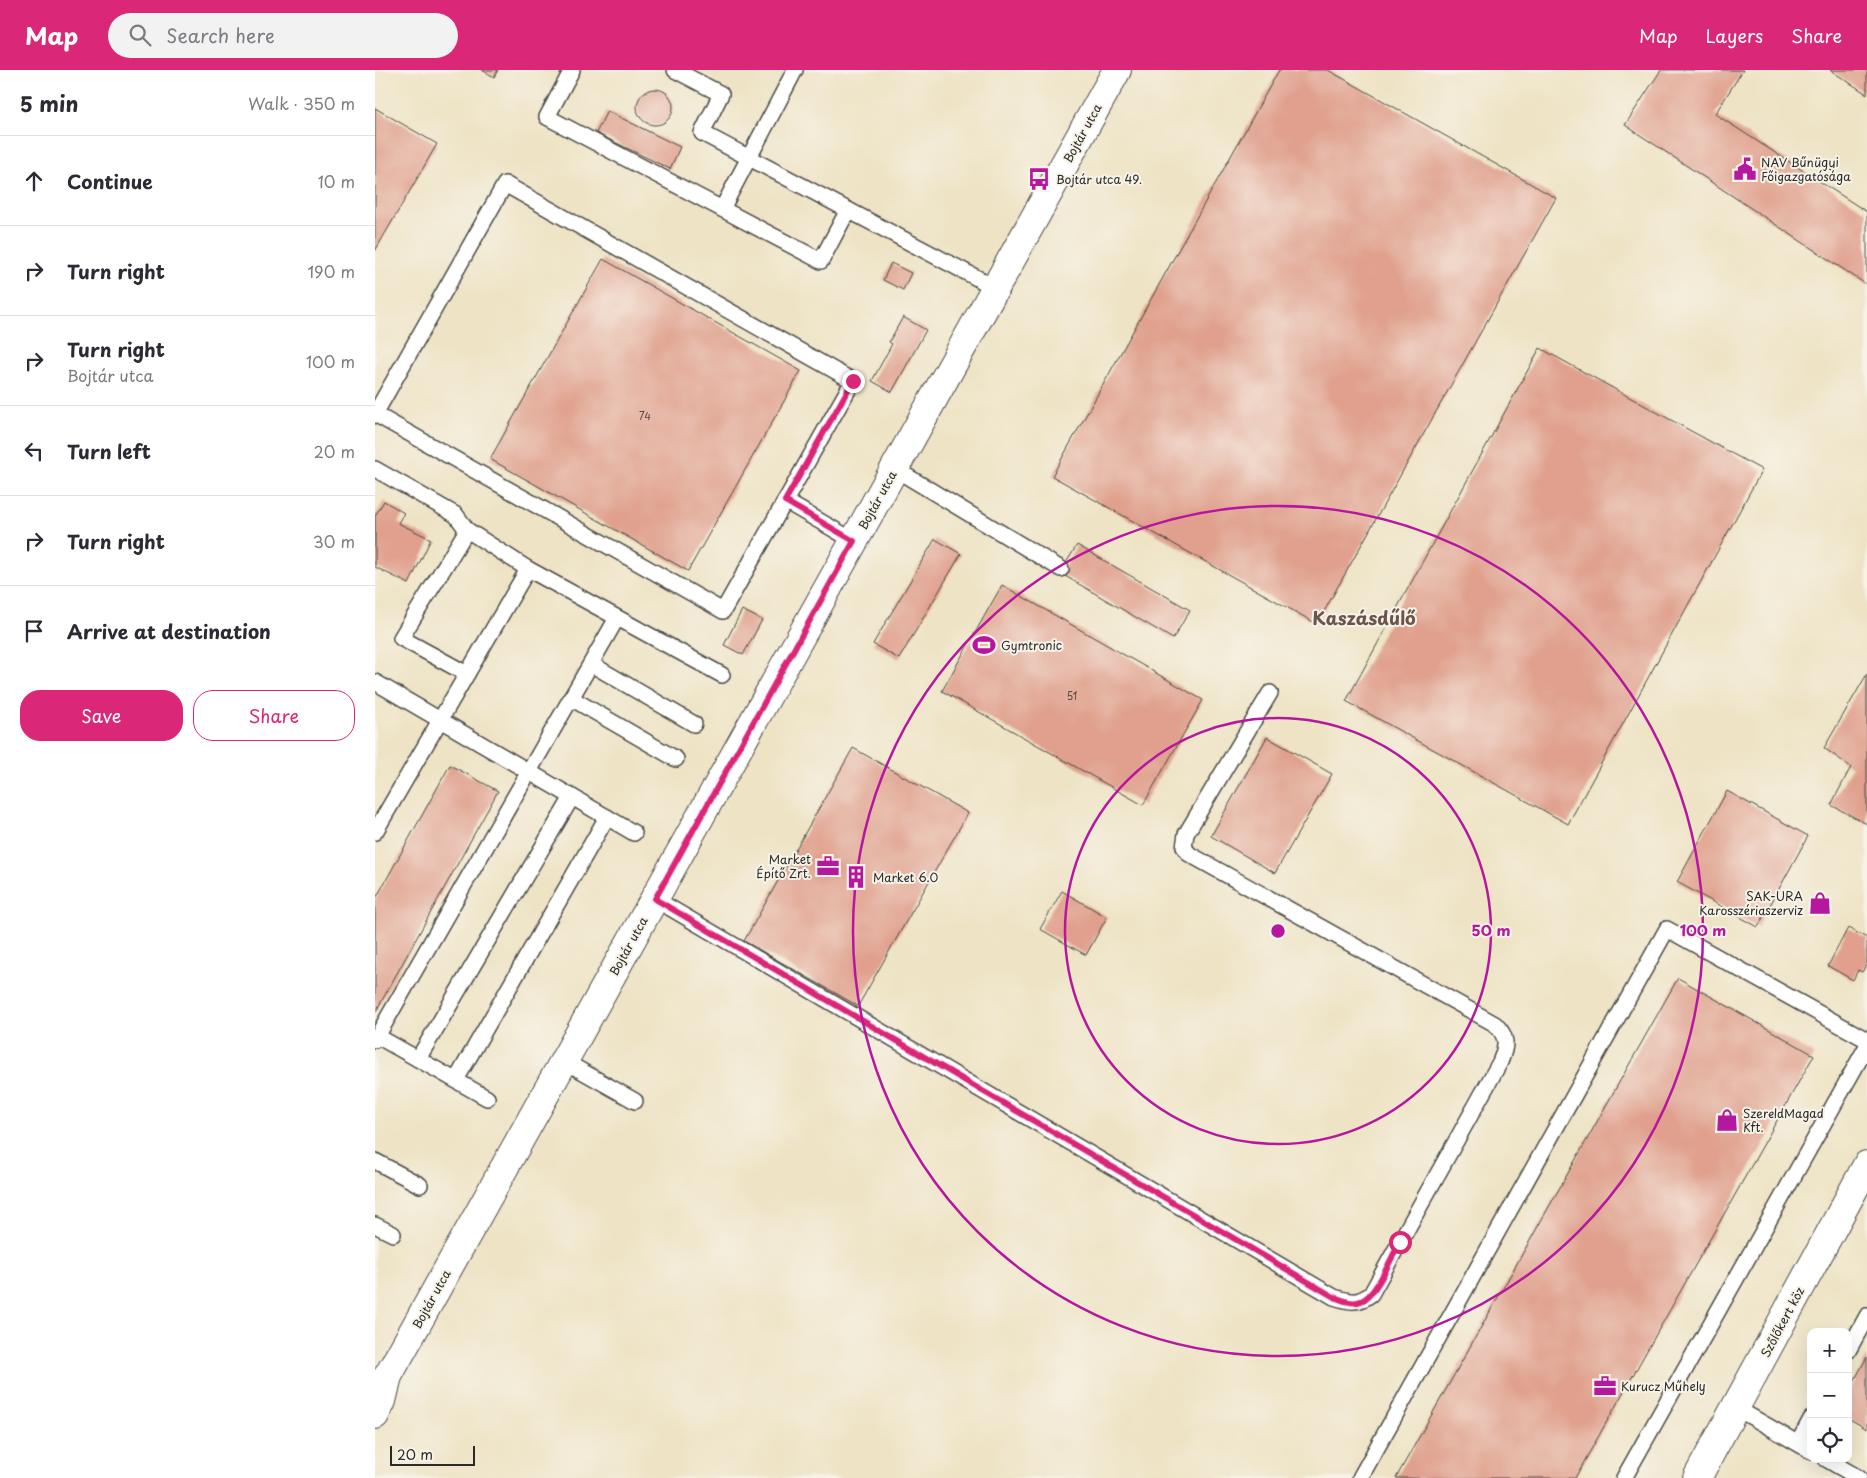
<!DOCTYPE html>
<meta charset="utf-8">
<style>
body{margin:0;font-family:"Playpen Sans",sans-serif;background:#f2f2f3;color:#2b2b33}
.controls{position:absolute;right:15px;bottom:15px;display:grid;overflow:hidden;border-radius:10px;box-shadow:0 5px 20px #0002}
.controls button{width:45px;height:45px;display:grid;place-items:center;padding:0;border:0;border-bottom:1px solid #e1e1e2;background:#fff;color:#2b2b33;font:25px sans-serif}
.scale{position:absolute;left:15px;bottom:12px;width:85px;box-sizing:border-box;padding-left:5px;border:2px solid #2b2b2b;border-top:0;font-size:14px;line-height:18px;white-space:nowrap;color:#2b2b2b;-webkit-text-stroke:4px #f7f3e8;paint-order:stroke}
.stop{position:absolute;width:15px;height:15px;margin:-11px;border:4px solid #db2777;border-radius:50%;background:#fff}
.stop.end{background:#db2777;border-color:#fff;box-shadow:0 1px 5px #0008}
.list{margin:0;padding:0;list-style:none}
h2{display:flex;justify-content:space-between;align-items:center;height:65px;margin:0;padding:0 20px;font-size:21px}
h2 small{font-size:16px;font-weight:400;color:#7c7c81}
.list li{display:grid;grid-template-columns:32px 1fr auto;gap:15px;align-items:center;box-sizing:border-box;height:90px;padding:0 20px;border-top:1px solid #e1e1e2}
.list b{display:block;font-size:19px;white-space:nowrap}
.list p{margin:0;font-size:16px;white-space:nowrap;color:#7c7c81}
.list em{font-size:16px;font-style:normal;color:#7c7c81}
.actions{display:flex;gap:10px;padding:15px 20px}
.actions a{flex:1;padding:11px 0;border:1px solid #db2777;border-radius:20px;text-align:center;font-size:18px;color:#db2777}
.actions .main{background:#db2777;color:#fff}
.icon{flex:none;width:28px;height:28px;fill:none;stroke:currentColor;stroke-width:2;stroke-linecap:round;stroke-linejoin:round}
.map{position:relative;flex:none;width:1492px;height:1408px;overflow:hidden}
header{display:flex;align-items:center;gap:30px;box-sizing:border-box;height:70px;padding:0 25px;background:#db2777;color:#fff}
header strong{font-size:24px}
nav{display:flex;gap:28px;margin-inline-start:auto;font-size:18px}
.search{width:350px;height:45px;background:#f2f2f3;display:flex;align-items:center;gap:12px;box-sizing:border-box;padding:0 18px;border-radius:28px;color:#7c7c81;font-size:19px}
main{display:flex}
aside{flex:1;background:#fff}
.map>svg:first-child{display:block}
.building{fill:#e0a08d}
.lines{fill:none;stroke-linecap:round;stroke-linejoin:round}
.service-casing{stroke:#484742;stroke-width:18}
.minor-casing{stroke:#484742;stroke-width:30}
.tertiary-casing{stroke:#484742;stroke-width:30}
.service{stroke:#fff;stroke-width:15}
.minor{stroke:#fff;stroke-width:28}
.tertiary{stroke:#fff;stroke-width:28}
.route{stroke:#db2777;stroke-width:6}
.ring{fill:none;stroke:#b5179e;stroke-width:2.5}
.labels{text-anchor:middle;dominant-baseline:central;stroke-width:4;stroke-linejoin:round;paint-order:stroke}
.number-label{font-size:10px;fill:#584844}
.street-label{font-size:12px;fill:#2b2b2b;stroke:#f7f3e8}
.poi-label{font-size:12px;fill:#2b2b2b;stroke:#f7f3e8;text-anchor:start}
.district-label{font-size:18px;font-weight:bold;fill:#6a544d;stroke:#f7f3e8}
.centre{fill:#b5179e;stroke:#f7f3e8;stroke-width:2.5}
.ring-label{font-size:15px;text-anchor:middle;font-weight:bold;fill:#b5179e;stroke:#f7f3e8;stroke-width:4;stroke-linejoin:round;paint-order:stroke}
</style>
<header>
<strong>Map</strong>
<div class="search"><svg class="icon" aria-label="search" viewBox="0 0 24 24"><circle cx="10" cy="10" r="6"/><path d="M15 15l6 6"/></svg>Search here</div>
<nav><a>Map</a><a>Layers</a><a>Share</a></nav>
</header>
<main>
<aside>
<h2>5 min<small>Walk · 350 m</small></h2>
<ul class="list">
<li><svg class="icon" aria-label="ahead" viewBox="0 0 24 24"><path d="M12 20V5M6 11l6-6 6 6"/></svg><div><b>Continue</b></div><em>10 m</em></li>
<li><svg class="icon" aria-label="right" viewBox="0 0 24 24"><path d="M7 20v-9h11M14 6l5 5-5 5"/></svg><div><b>Turn right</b></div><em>190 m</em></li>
<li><svg class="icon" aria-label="right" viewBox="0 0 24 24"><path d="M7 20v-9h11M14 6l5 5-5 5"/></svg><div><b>Turn right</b><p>Bojtár utca</p></div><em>100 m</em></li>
<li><svg class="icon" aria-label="left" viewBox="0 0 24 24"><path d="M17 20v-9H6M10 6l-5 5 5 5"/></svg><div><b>Turn left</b></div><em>20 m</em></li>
<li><svg class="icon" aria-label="right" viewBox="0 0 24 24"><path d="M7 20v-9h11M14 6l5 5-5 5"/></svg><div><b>Turn right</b></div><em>30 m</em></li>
<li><svg class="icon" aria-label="arrive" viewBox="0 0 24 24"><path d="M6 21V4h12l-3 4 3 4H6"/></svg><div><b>Arrive at destination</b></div></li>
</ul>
<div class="actions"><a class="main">Save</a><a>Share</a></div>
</aside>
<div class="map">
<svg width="1492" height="1408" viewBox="0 0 1492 1408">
<rect width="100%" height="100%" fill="#f7f3e8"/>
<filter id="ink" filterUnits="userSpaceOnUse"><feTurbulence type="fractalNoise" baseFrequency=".02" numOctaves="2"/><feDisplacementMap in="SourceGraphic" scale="10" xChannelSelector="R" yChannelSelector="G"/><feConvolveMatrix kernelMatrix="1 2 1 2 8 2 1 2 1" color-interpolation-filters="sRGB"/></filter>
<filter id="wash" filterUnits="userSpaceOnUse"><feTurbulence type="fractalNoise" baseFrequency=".0096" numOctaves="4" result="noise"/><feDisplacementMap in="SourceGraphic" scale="20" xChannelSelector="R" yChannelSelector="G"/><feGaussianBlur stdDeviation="1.12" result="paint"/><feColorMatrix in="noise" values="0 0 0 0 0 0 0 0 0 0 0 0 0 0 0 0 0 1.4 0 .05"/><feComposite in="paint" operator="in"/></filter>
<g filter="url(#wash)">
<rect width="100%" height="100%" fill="#eee3c5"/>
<g id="blocks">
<!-- building -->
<g class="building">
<polygon points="107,0 123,0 119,7"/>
<polygon points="904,0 953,0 1181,128 942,554 677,406"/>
<polygon points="1286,0 1368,0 1340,44 1492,142 1492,215 1250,55"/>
<polygon points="1455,0 1492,0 1492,24"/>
<circle cx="280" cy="37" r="18"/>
<polygon points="0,38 62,74 0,181"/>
<polygon points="232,41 305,77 295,99 221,63"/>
<polygon points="228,189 426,301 313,501 115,389"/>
<polygon points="516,193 536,203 528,220 508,210"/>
<polygon points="528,247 551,260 517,322 497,311 517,274 514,272"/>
<polygon points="1165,278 1387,400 1193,754 971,631"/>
<polygon points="9,431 29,443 23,453 56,469 34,514 0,497 0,446"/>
<polygon points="560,469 586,484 524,589 498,574"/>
<polygon points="702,475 815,540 798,569 685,503"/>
<polygon points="627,515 828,630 768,735 567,621"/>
<polygon points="367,540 387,550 368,585 349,575"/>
<polygon points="1492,604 1492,754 1456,735 1476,697 1449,678"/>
<polygon points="892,667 957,704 900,803 836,766"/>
<polygon points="478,678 593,743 483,936 369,871"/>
<polygon points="75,695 123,721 0,943 0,830"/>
<polygon points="1352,721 1433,766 1383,857 1302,812"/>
<polygon points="687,821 732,847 711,885 665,859"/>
<polygon points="1473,858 1492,868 1492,894 1487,902 1483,900 1478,910 1453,896"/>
<polygon points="1303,908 1439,985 1200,1408 1021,1408"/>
<polygon points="1492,1287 1492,1359 1473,1348 1473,1322"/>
</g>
</g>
</g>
<g filter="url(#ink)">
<use href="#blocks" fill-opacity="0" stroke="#484742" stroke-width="1"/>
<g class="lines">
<defs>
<g id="service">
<polyline points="197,0 172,47 347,139 420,0"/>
<polyline points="300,0 346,24 327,63 621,218"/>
<polyline points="347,139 446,191 473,140"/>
<polyline points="0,344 130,114 478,311 348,541 0,344"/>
<polyline points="0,399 81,445 92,460 153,499 347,605"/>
<polyline points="520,399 686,499"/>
<polyline points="410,431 479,471"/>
<polyline points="92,460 26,568 92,604"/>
<polyline points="216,594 319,654"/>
<polyline points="0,612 259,763"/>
<polyline points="196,628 301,689"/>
<polyline points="0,762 153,499"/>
<path d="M280 829 959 1227C975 1232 983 1234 996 1224L1125 992C1132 975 1133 967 1120 954L814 784 809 777 811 764 895 623"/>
<polyline points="2,966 112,1028"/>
<polyline points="0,970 242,548"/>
<polyline points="43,989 197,727"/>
<polyline points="189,991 260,1031"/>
<polyline points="81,1010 232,747"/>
<polyline points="0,1091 45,1115"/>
<polyline points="0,1155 18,1164"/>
<polyline points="1473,1281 1492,1246"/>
<polyline points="1361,1338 1436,1381"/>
<polyline points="1423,1373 1436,1349"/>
<polyline points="1451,1389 1484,1408"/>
<polyline points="985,1408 1292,859 1492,970"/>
<polyline points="1249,1408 1492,976"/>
</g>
<polyline id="minor" points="1322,1408 1492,1095"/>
<g id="tertiary">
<polyline points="0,1321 13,1306 742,0"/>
<polyline points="0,1345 7,1331 13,1306"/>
</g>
</defs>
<!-- service casing -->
<use href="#service" class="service-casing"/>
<!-- minor casing -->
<use href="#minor" class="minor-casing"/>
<!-- tertiary casing -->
<use href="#tertiary" class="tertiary-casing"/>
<!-- service -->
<use href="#service" class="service"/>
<!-- minor -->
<use href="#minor" class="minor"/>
<!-- tertiary -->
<use href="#tertiary" class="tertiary"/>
</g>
</g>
<g class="lines" filter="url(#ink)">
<!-- route -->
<path class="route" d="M478 311 410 431 479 471 280 829 959 1227C967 1230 978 1235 986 1231 1001 1226 1017 1186 1025 1172"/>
</g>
<!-- distance rings -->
<g class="ring">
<circle cx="903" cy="861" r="213"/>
<circle cx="903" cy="861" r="425"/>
</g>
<!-- icons -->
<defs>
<symbol id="civic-bare" viewBox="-9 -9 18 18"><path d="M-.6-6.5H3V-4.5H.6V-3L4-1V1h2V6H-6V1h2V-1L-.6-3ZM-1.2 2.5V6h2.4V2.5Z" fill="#b5179e" stroke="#f7f3e8" stroke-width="2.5" paint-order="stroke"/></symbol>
<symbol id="bus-bare" viewBox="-9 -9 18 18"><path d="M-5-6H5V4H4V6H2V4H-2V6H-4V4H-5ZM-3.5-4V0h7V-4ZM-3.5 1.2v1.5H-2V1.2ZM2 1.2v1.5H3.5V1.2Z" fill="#b5179e" stroke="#f7f3e8" stroke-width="2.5" paint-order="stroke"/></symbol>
<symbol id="stadium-bare" viewBox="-9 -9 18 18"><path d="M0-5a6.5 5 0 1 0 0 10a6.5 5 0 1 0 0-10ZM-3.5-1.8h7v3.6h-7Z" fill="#b5179e" stroke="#f7f3e8" stroke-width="2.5" paint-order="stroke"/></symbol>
<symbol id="office-bare" viewBox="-9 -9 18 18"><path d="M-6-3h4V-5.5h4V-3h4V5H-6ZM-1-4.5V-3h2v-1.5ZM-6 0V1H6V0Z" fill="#b5179e" stroke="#f7f3e8" stroke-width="2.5" paint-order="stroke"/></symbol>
<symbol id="building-bare" viewBox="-9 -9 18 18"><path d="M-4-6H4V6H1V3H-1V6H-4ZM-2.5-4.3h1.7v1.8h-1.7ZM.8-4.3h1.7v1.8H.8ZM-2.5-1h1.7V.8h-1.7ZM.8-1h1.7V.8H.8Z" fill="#b5179e" stroke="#f7f3e8" stroke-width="2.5" paint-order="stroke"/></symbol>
<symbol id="shop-bare" viewBox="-9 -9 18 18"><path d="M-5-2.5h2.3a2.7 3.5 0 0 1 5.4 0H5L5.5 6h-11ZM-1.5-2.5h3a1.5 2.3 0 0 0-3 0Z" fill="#b5179e" stroke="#f7f3e8" stroke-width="2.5" paint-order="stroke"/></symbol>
</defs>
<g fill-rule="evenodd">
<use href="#civic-bare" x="1354" y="83" width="32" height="32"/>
<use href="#bus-bare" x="648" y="93" width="32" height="32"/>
<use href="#stadium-bare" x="593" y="559" width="32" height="32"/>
<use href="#office-bare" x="437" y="780" width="32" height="32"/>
<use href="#building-bare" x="465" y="791" width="32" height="32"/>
<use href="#shop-bare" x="1429" y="817" width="32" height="32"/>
<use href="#shop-bare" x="1336" y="1034" width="32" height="32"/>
<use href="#office-bare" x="1214" y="1300" width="32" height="32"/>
</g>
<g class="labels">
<!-- number labels -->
<g class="number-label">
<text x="270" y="345">74</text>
<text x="697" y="625">51</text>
</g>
<!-- street labels -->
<g class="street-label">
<text transform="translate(707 63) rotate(-61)">Bojtár utca</text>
<text transform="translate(502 430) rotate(-61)">Bojtár utca</text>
<text transform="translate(253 876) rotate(-61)">Bojtár utca</text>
<text transform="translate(56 1229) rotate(-61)">Bojtár utca</text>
<text transform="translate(1407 1252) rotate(-62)">Szőlőkert köz</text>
</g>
<!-- poi labels -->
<g class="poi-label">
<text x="1386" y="92">NAV Bűnügyi<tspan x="1386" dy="14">Főigazgatósága</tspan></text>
<text x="681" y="109">Bojtár utca 49.</text>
<text x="626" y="575">Gymtronic</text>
<text x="436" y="789" text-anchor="end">Market<tspan x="436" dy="14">Építő Zrt.</tspan></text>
<text x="498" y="807">Market 6.0</text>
<text x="1428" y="826" text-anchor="end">SAK-URA<tspan x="1428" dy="14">Karosszériaszerviz</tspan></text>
<text x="1368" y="1043">SzereldMagad<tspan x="1368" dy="14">Kft.</tspan></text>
<text x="1246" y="1316">Kurucz Műhely</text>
</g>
<!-- district labels -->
<g class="district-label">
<text x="989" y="547">Kaszásdűlő</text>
</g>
</g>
<circle cx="903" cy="861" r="8" class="centre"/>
<g class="ring-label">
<text x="1116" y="866">50 m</text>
<text x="1328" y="866">100 m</text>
</g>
</svg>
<div class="controls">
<button>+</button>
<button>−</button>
<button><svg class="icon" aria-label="locate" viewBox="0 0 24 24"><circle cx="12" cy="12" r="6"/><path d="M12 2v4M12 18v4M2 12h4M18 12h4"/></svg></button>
</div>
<div class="scale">20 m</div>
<div class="stop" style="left:1025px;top:1172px"></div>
<div class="stop end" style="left:478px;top:311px"></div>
</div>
</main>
